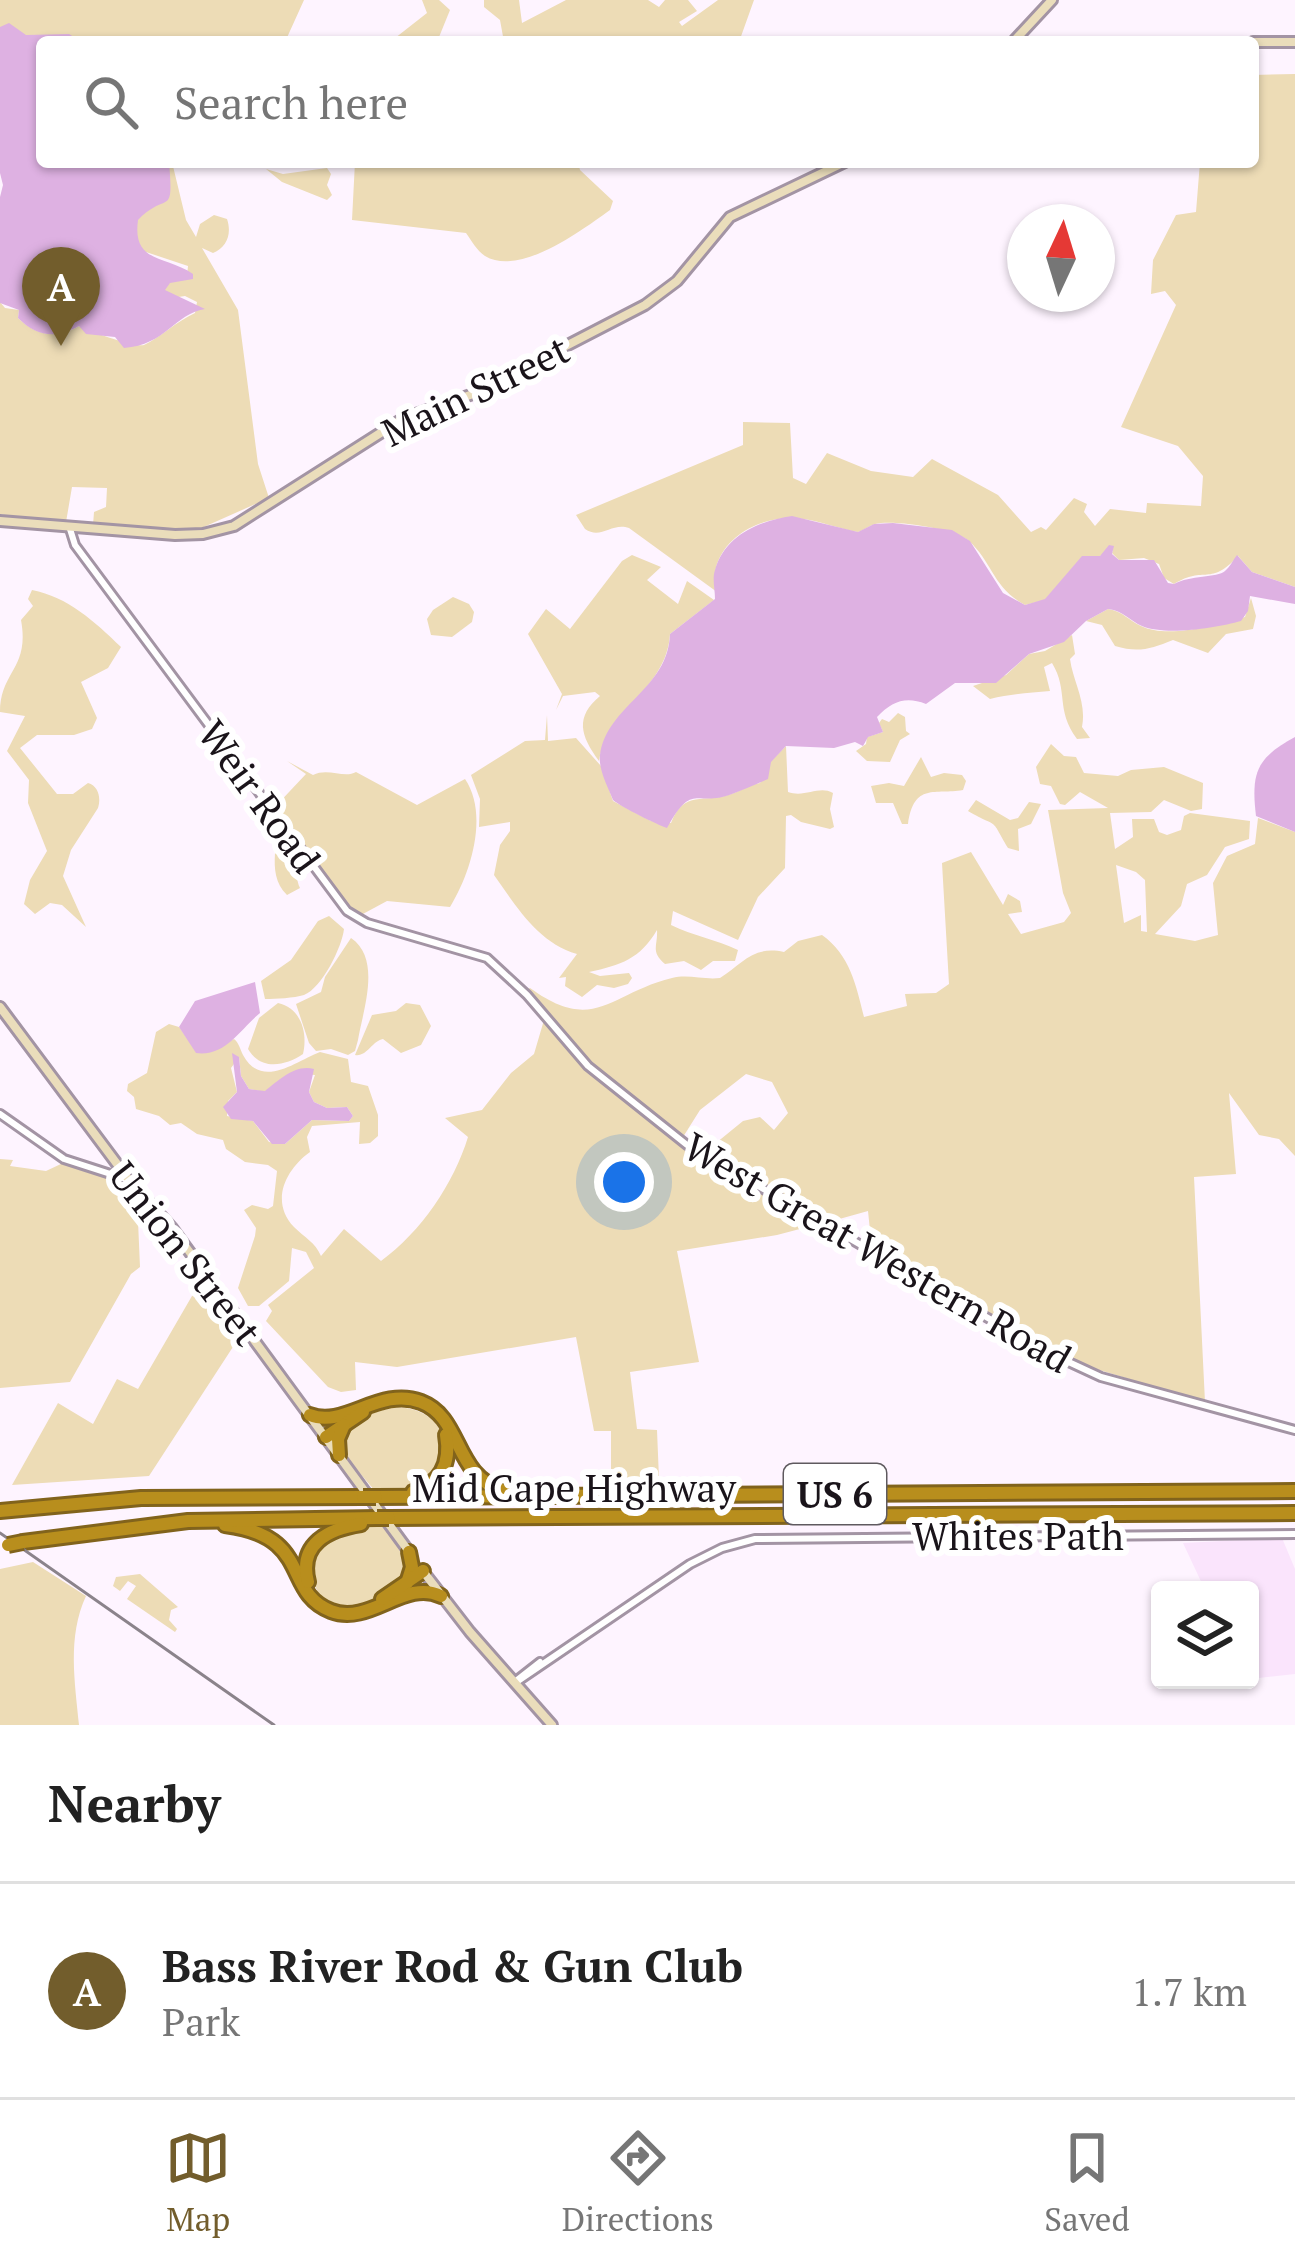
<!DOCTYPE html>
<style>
body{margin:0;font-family:"PT Serif",serif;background:#f6f6f6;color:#222}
.controls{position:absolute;right:36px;bottom:36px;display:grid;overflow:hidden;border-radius:12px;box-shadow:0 3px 9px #0004}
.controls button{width:108px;height:108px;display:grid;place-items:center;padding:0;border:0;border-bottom:3px solid #e0e0e0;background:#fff;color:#222;font:60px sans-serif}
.compass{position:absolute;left:1007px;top:204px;width:108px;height:108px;border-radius:50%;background:#fff;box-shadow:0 3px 9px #0004;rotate:4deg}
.you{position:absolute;left:624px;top:1182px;width:42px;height:42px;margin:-30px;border:9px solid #fff;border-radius:50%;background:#1a73e8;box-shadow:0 0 0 18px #1a73e833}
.badge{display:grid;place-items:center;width:78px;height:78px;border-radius:50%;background:#725d2c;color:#fff;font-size:39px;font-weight:700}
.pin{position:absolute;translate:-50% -99px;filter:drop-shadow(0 3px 6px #0008)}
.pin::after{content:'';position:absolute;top:63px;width:42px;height:36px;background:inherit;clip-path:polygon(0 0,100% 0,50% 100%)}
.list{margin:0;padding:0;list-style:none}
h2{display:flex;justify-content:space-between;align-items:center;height:156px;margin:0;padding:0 48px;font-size:51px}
h2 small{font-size:39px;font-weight:400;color:#767676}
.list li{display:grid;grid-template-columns:78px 1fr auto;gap:36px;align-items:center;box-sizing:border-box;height:216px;padding:0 48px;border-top:3px solid #e0e0e0}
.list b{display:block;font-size:45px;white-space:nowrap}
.list p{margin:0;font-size:39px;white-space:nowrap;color:#767676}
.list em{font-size:39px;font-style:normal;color:#767676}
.icon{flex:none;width:66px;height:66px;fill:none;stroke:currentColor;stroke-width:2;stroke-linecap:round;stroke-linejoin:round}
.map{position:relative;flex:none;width:1295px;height:1725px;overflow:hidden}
.search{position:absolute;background:#fff;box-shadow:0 3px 9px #0004;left:36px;right:36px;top:36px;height:132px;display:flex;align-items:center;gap:30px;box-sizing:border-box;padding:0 42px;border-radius:12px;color:#767676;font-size:45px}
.sheet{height:372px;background:#fff}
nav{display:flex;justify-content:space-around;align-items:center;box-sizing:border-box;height:168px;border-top:3px solid #e0e0e0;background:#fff;font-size:33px;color:#767676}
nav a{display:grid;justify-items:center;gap:6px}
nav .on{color:#725d2c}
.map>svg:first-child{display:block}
.built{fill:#fae4fc}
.green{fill:#eddcb6;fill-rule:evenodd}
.water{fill:#deb1e2}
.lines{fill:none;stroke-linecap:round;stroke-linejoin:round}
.tertiary-casing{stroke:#a394a4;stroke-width:12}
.secondary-casing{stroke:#a394a4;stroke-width:14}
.motorway-casing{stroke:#81631c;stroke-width:18}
.tertiary{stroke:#fff;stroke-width:6}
.secondary{stroke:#eaddbb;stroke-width:8}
.motorway{stroke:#b88e1d;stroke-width:12}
.rail{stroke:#8b838b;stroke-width:3}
.motorway-bridge-casing{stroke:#81631c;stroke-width:18;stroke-linecap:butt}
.motorway-bridge{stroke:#b88e1d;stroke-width:12}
.labels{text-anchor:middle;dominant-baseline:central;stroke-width:12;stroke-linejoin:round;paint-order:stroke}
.shield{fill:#fff;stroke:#5f5a5f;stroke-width:3}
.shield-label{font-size:36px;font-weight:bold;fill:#1a141a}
.street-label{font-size:39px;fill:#1a141a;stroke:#fff}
</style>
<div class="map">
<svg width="1295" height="1725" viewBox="0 0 1295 1725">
<rect width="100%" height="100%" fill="#fef4ff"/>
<!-- built -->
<polygon class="built" points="1282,1538 1295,1569 1295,1674 1250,1679 1250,1590 1205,1590 1183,1543"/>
<!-- green -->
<g class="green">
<polygon points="0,0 304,0 285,42 62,42 45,35 27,38 0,29"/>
<polygon points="422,0 439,0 450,10 437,42 390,42 427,13"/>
<polygon points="484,0 519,0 522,23 566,0 648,0 659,7 665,0 688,0 697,11 679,22 682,26 718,0 754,0 739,42 504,42 500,20 484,7"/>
<path d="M1295 74V587L1252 572 1238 556C1210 587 1205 565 1174 584L1164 578 1159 564 1144 558 1119 560 1112 553 1113 550 1100 556 1082 557 1045 600 1025 605C993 588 993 563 969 541 957 529 892 519 875 524 869 526 864 530 858 532 839 529 821 521 803 519 770 514 729 530 717 564 714 572 716 584 717 592L629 528C612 522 601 540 585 529L576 515 743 445V422L790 423 793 478 806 484 827 453 871 471 913 477 932 459 998 495 1031 532 1041 527 1046 530 1074 498 1087 504 1084 512 1095 526 1110 509 1146 513 1147 503 1201 506 1203 476 1178 446 1121 427 1176 305 1165 291 1151 294 1153 260 1176 215 1196 212 1200 162H1253V75Z"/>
<path d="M161 162H172L186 220 196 237 200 224 214 215 227 219C232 234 227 247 213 253L202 248 238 310 258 464 269 498 197 530 155 531 93 525 94 512 106 507 107 488 72 487 65 528 0 514V302L5 308 19 310 18 318C37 336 56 339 79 326 88 331 137 348 144 345 159 338 177 321 195 313L197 302 185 296 158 300 166 282 187 276 188 266 140 250 131 234Z"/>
<path d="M355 162H578L580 170 613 201 610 210C582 230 520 277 485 256 477 251 471 240 466 233L352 220Z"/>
<polygon points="327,168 331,174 327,185 332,195 327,200 282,182 266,169 283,174"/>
<path d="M632 555 661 567 647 580 678 604 687 581 714 600 670 634C667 688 609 709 599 761 580 735 575 717 600 696L595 692 563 696 556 710 562 694 528 634 546 609 570 629 622 561Z"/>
<path d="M32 590C68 597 94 621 121 647L108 668 81 682 97 718 92 729 74 735H37L20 748 57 794H73L88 783C99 786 101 799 98 808L71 850 63 876 86 927 62 905 50 903 35 914 24 904 30 880 47 851 28 803 29 780 7 751 25 716 0 712C0 671 30 669 21 620L33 606 28 599Z"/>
<polygon points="453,597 469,604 474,612 472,622 452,637 431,635 427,619 433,610"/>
<path d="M1251 598 1256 616 1253 629 1226 634 1208 653 1173 640C1151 649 1138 653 1115 646L1102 625 1086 621 1108 609C1124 612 1128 620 1141 626 1167 639 1218 625 1245 617Z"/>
<path d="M1072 635 1075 654 1070 659C1073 682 1087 702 1082 727L1090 738 1077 739C1055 709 1069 691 1052 663L1044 667 1050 691C1029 693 1010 694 990 699L973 686 1006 675 1029 654 1045 651Z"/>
<polygon points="898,713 905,717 906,731 910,734 900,740 890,762 867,761 856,751 866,744 867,737 883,732 879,723 882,719 889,722"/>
<path d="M547 715 548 741 576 738 601 766 613 801 651 821 671 823C684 789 704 804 731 794 741 791 748 785 760 783L770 762 786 746 788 792C805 798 819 785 833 793L830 809 834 827 830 829 801 822 791 815 786 816 785 868 758 897 738 940 673 911 671 925C693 936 715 939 738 950L735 961H713L701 970 684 961 665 964C650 951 658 946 657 930 640 959 621 965 589 972L600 976 629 973 632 978 628 984 614 988 597 985 582 997 565 986 566 977 559 978 577 954C538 943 516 906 494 875L500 845 510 831V822L479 827 480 799 471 775 525 741 545 740Z"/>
<path d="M1051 744 1064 756 1076 757 1084 773 1118 776 1131 770 1164 767 1203 783 1202 809 1191 811 1164 800 1151 812 1110 813 1115 849 1133 837 1132 819H1154L1159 832 1167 835 1181 830 1184 816 1190 813 1250 821 1249 839 1225 847 1207 875 1187 884 1181 906 1155 934 1195 941 1218 935 1213 883 1227 856 1255 844 1258 818 1295 832V1156L1279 1139 1259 1135 1229 1093 1236 1174 1194 1177 1205 1402 1073 1362 872 1250 868 1211 825 1223 705 1152 743 1121 760 1117 774 1130 788 1113 772 1082 746 1074 700 1110 683 1137 589 1062 527 990 530 988C595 1035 610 993 672 978 688 974 704 980 720 978 742 964 753 945 784 952L798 941 822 935C850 955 856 985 864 1017L907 1006 905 994 936 993 949 984 942 863 971 852 1003 905 1008 894 1020 901 1022 912 1008 914 1021 934 1064 922 1071 913 1063 893 1048 810 1108 808 1080 792 1065 805 1060 804 1051 786 1040 784 1036 767ZM1116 865 1136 872 1145 880 1147 932 1141 931V915L1124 923Z"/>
<path d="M921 757 931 777 944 773 962 775 966 781 963 790C935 795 914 782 908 824H902L893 803H876L871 786 889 783 904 786Z"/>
<path d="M287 761 313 775C328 767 344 779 356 772L417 805 465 779C489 814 471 873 450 907L387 901 361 915 354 912 273 809 306 774Z"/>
<path d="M976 800 1010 820 1018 818 1029 802 1041 804 1031 824 1018 829 1019 851 1008 848C989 815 1001 830 968 811Z"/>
<path d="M284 844C301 856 293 873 300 888L287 895C275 883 274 869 275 853Z"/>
<path d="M329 916 344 929C342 947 322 988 304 995 294 998 276 999 265 999L261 981 291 960 318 921Z"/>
<path d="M351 938C382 959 363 1010 358 1040L355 1051 348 1055 331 1049 316 1051 309 1043 296 1004 321 992 325 977Z"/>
<path d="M278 1003C301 1008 308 1033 303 1054 285 1066 261 1071 248 1049L259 1018Z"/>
<path d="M406 1003 420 1005 431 1026 421 1045 401 1053 383 1039C372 1041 367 1057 355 1055L372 1015 396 1011Z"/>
<path d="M544 1020C619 1110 715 1166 815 1225L777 1235 677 1251 699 1362 630 1372 637 1429 657 1430 659 1479H611V1431H594L576 1337 397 1367 355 1362 356 1390 341 1392 328 1387 266 1321 272 1311 268 1305 314 1268 306 1252 292 1248 289 1281 259 1306H248L238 1288 255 1236 256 1228 244 1210 252 1205 268 1209 273 1206 277 1171 268 1165 245 1162 226 1149 223 1140 197 1134 181 1123 170 1125 159 1116 136 1109 134 1097 127 1091 128 1084 147 1073 156 1032 169 1024 179 1027C204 1061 197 1058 234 1039 239 1043 240 1049 243 1055 262 1090 296 1061 320 1052L348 1059 351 1082 368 1086 378 1115V1136L370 1143 359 1144 360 1122 312 1126 307 1137 310 1152C285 1170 270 1202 294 1227 305 1238 315 1242 321 1256L344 1229 381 1261C421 1232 454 1183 468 1137L445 1118 482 1110 511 1073 534 1054ZM239 1057 241 1076 249 1089 265 1092 290 1073 315 1075 309 1092 314 1102 327 1108 347 1107 353 1116 349 1121 312 1120 285 1144 269 1142 253 1121 227 1116 228 1101 237 1092 231 1068Z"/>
<polygon points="0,1159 13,1160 10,1166 46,1171 63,1163 123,1183 137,1198 140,1267 131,1274 70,1382 0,1388"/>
<polygon points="203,1277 242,1333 149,1476 12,1485 58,1403 93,1424 117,1379 138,1389"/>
<path d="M394 1407C422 1408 439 1418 446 1446L432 1480 410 1490 375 1491 342 1452V1434L362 1416Z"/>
<path d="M384 1524 405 1554 409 1567C387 1607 315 1633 311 1566 311 1559 309 1554 314 1548 327 1531 364 1527 384 1524Z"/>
<path d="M33 1562 86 1596C67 1637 75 1682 79 1725H0V1569Z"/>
<polygon points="140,1574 178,1607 171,1610 169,1620 177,1629 175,1632 127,1599 136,1586 128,1581 120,1591 113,1586 116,1577"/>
</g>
<!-- water -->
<g class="water">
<path d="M9 23 26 35 69 34 82 42H42V162H169C174 220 167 190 138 220 132 264 166 255 193 274V279L170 283 165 290 205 309C174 314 166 345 124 348L115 337 86 334 79 326C56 339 37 337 18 318L19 310 0 303V197L3 185 0 173V27Z"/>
<path d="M792 516 858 532 874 524 893 523 952 530 970 541 1003 593 1025 605 1045 599 1082 556H1100L1109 545 1114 546 1112 554 1119 560H1154L1168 583 1174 584C1190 575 1217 578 1225 571 1230 567 1233 560 1237 555L1252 572 1295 587V604L1250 596 1248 611 1241 621C1217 628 1165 636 1142 626 1130 621 1124 611 1108 609L1086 621 1064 642 1029 654 996 683H955L926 704C906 696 892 701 877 717L883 732 868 737 863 746 855 742 834 748 786 746 771 762 768 779C757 784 743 790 732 794 696 808 693 780 667 828 658 825 621 807 613 800 608 787 598 769 600 755 607 705 668 690 670 634L715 599C715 589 712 579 715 570 725 535 759 521 792 516Z"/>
<path d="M1295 737V832L1256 816C1251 773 1256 758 1295 737Z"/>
<path d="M255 982 260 1013C240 1029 226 1057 196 1053L179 1027 195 1001Z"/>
<path d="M232 1053 239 1057 241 1076 249 1089 265 1091C279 1080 295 1064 314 1069L309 1092 314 1102 327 1108 347 1107 353 1116 349 1121 312 1120 285 1144H272L253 1121 231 1119 223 1107 237 1092Z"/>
</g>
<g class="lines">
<defs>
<g id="tertiary">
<polyline points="70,529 75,545 347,911 367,923 487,958 527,995 588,1066 687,1145 1047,1352 1101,1377 1295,1430"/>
<polyline points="0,1114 64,1159 129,1180"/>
<polyline points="517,1680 540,1662"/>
<polyline points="515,1683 690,1564 722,1548 755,1539 1295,1534"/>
</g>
<g id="secondary">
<polyline points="1013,42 1052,0"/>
<polyline points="1253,42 1295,42"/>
<polyline points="0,521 175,535 203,534 234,526 404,418 473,394 645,305 677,281 730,217 845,162"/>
<polyline points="0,1007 129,1180 172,1228 410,1553"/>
<polyline points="422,1570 470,1632 552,1725"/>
</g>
<g id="motorway">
<path d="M310 1415C344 1429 380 1386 421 1402 463 1418 453 1476 504 1491"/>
<polyline points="326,1437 363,1412"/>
<polyline points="339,1455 338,1439 344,1425"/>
<path d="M413 1492C441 1484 451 1463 446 1435"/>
<polyline points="376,1497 1295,1491"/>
<polyline points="0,1511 141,1498 363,1497"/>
<polyline points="389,1518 1295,1513"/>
<path d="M225 1525C313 1536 282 1592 331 1611 370 1626 405 1578 441 1596"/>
<polyline points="23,1542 188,1521 377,1518"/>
<path d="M308 1582C298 1544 328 1529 361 1524"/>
<polyline points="407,1583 412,1567 409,1552"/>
<polyline points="382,1599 423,1571"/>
</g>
</defs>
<!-- tertiary casing -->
<use href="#tertiary" class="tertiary-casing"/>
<!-- secondary casing -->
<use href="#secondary" class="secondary-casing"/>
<!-- motorway casing -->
<use href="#motorway" class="motorway-casing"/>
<!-- tertiary -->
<use href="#tertiary" class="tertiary"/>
<!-- secondary -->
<use href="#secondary" class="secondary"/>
<!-- motorway -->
<use href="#motorway" class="motorway"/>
<!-- rail -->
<polyline class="rail" points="0,1533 274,1725"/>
<defs>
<g id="motorway-bridge">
<polyline points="363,1497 376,1497"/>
<polyline points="377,1518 389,1518"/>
<polyline points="8,1545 23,1542"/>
</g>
</defs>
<!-- motorway-bridge casing -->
<use href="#motorway-bridge" class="motorway-bridge-casing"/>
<!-- motorway-bridge -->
<use href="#motorway-bridge" class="motorway-bridge"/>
</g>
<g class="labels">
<!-- shield labels -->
<rect class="shield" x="784" y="1464" width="102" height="60" rx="9"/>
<g class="shield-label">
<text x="835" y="1494">US 6</text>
</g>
<!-- street labels -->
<g class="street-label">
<text transform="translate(475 390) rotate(-26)">Main Street</text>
<text transform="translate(260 796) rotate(54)">Weir Road</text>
<text transform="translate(878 1252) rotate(30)">West Great Western Road</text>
<text transform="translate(186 1253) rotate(52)">Union Street</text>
<text x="574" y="1487">Mid Cape Highway</text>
<text x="1018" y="1535">Whites Path</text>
</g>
</g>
</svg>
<div class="controls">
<button><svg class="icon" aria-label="layers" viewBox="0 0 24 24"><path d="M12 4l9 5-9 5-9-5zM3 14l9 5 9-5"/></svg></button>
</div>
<svg class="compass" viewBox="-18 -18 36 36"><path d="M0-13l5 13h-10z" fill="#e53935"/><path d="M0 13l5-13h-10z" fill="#767676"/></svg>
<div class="you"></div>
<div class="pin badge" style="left:61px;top:346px">A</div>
<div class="search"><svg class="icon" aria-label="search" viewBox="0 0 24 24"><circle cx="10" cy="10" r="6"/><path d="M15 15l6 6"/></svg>Search here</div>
</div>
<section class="sheet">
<h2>Nearby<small></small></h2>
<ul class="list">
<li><span class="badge">A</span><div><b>Bass River Rod &amp; Gun Club</b><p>Park</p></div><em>1.7 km</em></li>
</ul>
</section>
<nav>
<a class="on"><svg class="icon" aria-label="map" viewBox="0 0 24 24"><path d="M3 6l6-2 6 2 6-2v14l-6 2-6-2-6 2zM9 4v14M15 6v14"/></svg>Map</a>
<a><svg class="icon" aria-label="directions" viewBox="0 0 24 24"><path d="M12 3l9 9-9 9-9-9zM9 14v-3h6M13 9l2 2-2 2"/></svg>Directions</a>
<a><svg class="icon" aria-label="saved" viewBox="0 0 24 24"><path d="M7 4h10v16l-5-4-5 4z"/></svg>Saved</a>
</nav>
